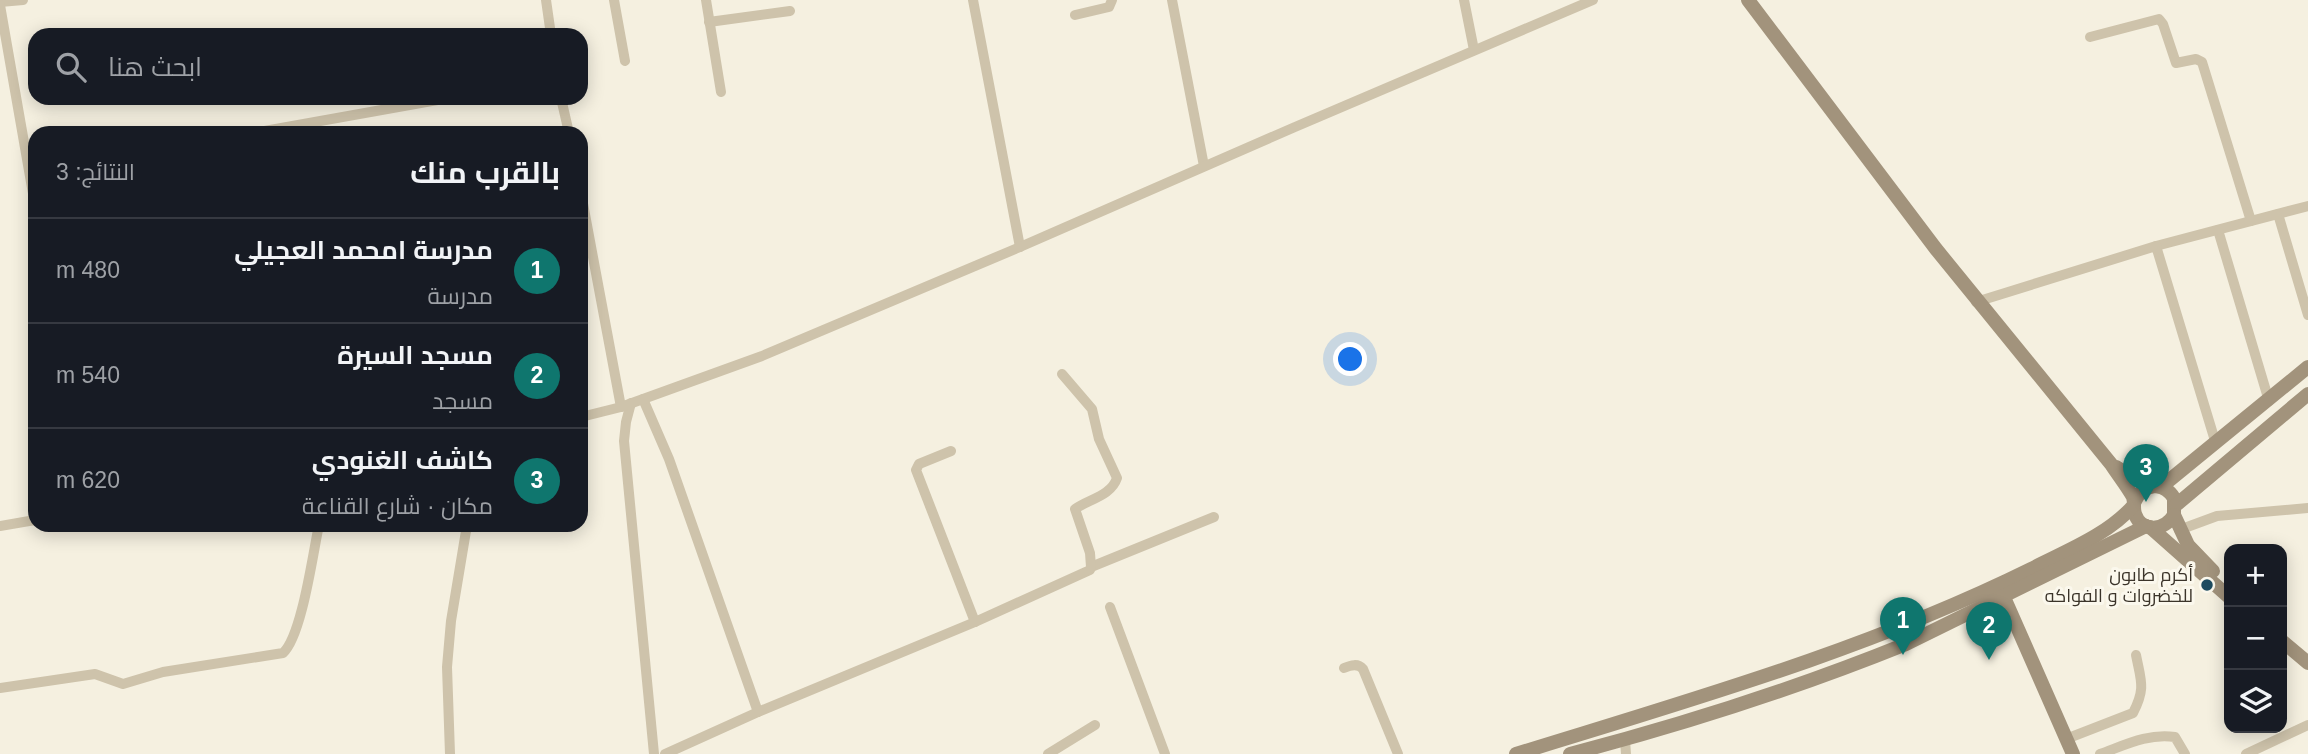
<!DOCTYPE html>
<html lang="ar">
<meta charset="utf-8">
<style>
body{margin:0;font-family:Arial,Cairo,sans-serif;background:#20242c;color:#f1f3f6;direction:rtl}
.controls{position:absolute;right:21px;bottom:21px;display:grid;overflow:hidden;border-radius:14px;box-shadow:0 4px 18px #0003}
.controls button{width:63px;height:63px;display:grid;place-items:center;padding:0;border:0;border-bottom:2px solid #363941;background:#171b24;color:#f1f3f6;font:35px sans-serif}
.you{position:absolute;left:1351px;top:360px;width:24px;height:24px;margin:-18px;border:5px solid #fff;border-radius:50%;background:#1a73e8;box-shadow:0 0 0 10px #1a73e833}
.badge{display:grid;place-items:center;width:46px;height:46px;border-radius:50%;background:#0f766e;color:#fff;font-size:23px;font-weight:700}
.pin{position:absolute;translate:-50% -58px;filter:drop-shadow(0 2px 4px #0008)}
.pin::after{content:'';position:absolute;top:37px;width:24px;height:21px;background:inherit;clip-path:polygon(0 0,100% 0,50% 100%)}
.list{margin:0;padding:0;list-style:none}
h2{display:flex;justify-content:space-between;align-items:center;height:91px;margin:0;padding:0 28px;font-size:30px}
h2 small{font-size:23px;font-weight:400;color:#9ea1a6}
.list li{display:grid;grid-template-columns:46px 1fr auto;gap:21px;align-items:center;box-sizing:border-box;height:105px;padding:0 28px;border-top:2px solid #363941}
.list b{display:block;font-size:26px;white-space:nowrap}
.list p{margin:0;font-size:23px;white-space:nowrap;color:#9ea1a6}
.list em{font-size:23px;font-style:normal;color:#9ea1a6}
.icon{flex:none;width:38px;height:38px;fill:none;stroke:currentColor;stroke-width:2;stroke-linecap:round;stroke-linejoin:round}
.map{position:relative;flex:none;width:2308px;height:754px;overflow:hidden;direction:ltr}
.search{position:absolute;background:#171b24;box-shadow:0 4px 18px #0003;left:28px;top:28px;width:560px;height:77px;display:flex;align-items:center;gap:18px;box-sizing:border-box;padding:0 24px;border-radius:21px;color:#9ea1a6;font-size:26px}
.panel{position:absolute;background:#171b24;box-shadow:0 4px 18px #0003;left:28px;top:126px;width:560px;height:406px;border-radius:21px;direction:rtl}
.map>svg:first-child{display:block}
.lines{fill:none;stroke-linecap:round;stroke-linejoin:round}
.street{stroke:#cec3ab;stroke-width:10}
.secondary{stroke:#a2937c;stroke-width:14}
.poi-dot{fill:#1d4b60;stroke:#fbf8ed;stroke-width:2.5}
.labels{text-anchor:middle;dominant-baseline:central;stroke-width:6;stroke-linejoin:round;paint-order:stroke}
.poi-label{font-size:18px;fill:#3b342a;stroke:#fbf8ed;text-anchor:end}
</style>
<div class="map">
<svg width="2308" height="754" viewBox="0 0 2308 754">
<rect width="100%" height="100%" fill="#f5f0e0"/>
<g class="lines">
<!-- street -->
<g class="street">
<polyline points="546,0 551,35"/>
<polyline points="614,0 625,61"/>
<polyline points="706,0 721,92"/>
<polyline points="973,0 1020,247"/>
<polyline points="1172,0 1204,166"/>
<polyline points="1464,0 1474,50"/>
<polyline points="0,2 23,0"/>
<polyline points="0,5 35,205"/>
<polyline points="1075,15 1109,7 1112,0"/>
<polyline points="709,22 790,11"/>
<polyline points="2090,37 2159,19 2163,24 2176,63 2196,59 2202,62 2251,221"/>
<polyline points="561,98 569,133"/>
<polyline points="253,133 443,99"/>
<polyline points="581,193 621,407"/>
<polyline points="2278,214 2308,315"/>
<polyline points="2218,230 2269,401"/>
<polyline points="2156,246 2308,206"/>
<polyline points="1976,302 2156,246 2216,444"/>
<polyline points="643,399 669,459 758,712"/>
<polyline points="631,403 626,422 624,441 654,754"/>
<polyline points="581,417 621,407 762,356 1020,247 1295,127 1593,0"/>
<polyline points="951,451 919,464 916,470 975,622"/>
<polyline points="0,526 35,520"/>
<polyline points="2179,530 2217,516 2308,508"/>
<polyline points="1091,567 1214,517"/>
<polyline points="1110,607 1165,754"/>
<path d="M1344 668C1351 665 1358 663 1363 669L1398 754"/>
<path d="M0 688 95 674 123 684 163 672 283 653C302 636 313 552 319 525"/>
<path d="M2066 739 2133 713C2146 688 2141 681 2136 655"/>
<polyline points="1625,740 1626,754"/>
<polyline points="450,754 447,667 451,621 467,525"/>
<path d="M665 754 758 712 975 622 1090 570 1091 567 1090 553 1075 509C1089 499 1111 496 1117 478L1099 439 1092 409 1062 374"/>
<polyline points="1048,754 1095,725"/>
<path d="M2100 754C2125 745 2148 733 2175 737L2185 754"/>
<polyline points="2246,754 2308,725"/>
</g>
<!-- secondary -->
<g class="secondary">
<path d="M1748 0 1936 249 2111 464C2118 475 2127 486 2133 497 2135 503 2133 508 2135 514 2142 534 2165 530 2174 515V498C2163 481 2144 483 2135 501"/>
<polyline points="2116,467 2135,479 2154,486"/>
<polyline points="2161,487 2308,367"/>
<polyline points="2176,505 2308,394"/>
<polyline points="2174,515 2188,545 2213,571"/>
<polyline points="2150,527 2229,597"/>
<polyline points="1999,586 2073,754"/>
<polyline points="2282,641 2308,663"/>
<path d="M1516 754C1690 700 1867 650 2031 569 2066 551 2108 535 2134 505"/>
<path d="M1570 754C1685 724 1797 688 1906 644L2146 526"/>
</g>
</g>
<!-- markers -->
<circle class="poi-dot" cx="2207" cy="585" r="7"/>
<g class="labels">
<!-- poi labels -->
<g class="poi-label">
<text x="2193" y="575">أكرم طابون<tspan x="2193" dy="21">للخضروات و الفواكه</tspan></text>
</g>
</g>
</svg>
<div class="controls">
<button>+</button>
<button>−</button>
<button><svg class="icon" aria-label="layers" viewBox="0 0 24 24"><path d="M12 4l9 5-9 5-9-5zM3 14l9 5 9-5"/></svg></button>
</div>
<div class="you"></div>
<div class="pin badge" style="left:1903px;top:655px">1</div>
<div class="pin badge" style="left:1989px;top:660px">2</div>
<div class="pin badge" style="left:2146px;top:502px">3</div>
<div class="search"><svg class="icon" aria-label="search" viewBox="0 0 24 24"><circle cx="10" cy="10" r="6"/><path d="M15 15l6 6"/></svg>ابحث هنا</div>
<section class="panel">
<h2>بالقرب منك<small>النتائج: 3</small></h2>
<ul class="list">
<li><span class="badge">1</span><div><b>مدرسة امحمد العجيلي</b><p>مدرسة</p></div><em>480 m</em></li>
<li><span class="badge">2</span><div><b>مسجد السيرة</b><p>مسجد</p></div><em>540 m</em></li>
<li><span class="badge">3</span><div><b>كاشف الغنودي</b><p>مكان · شارع القناعة</p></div><em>620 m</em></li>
</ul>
</section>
</div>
